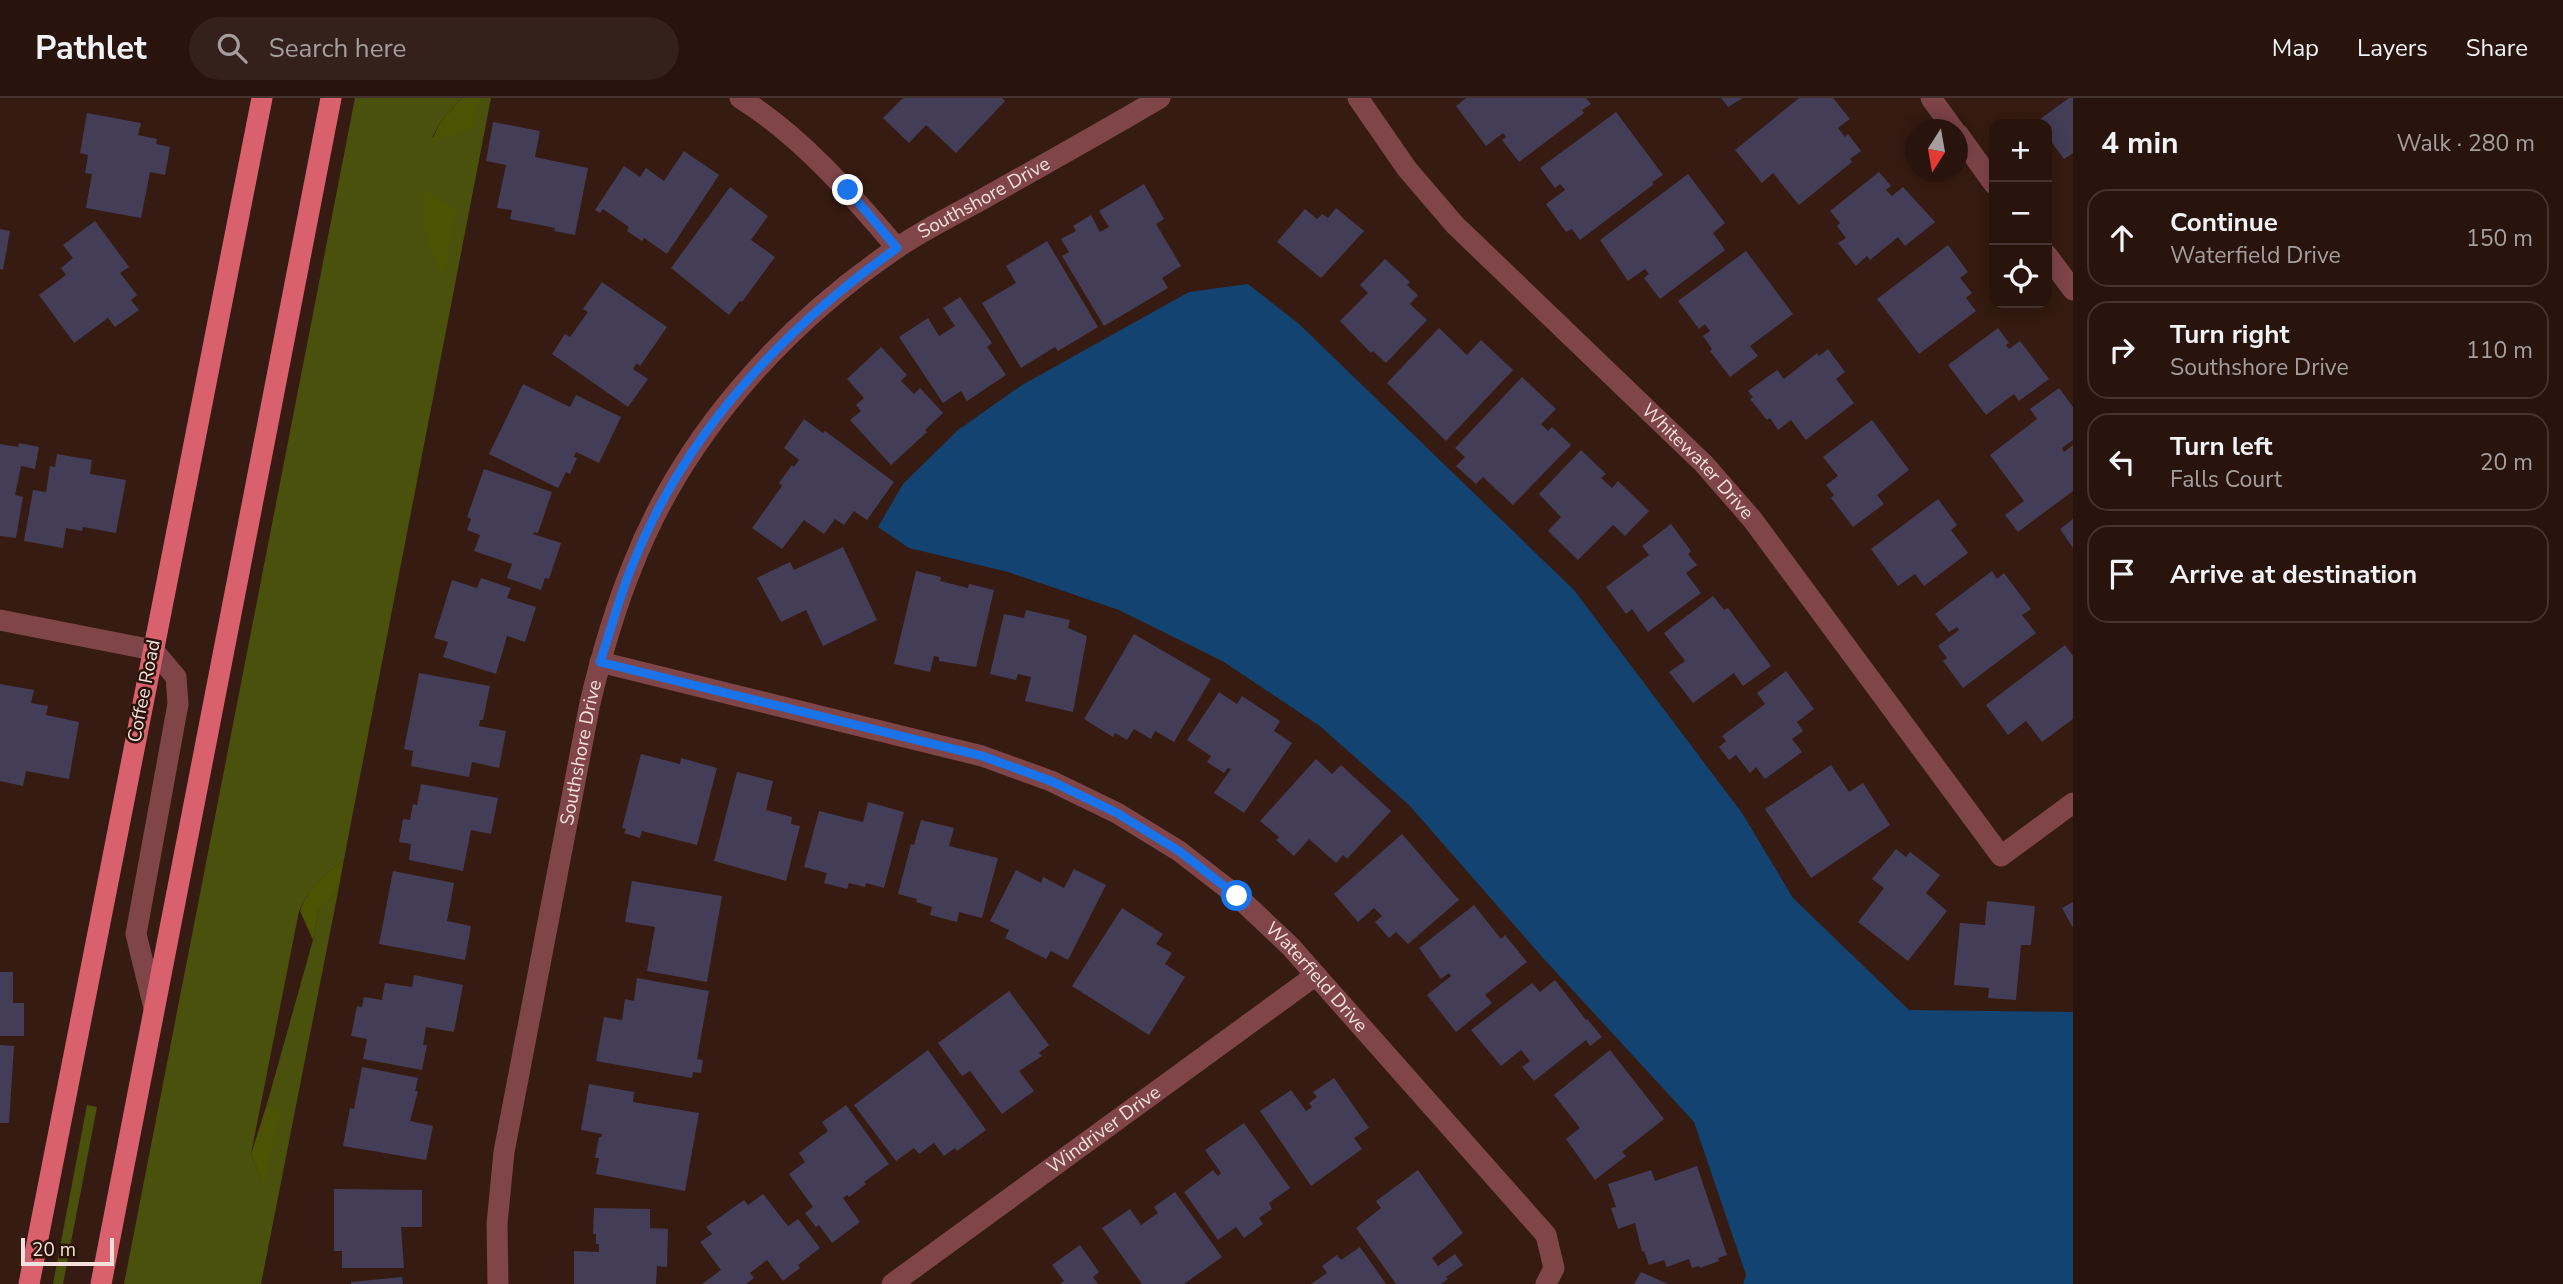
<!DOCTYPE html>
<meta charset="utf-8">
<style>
body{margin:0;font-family:"Nunito Sans",sans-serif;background:#34211b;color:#f1f3f6}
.controls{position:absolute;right:21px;top:21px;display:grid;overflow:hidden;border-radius:14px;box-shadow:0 4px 18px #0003}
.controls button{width:63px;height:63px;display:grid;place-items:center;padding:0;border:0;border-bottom:2px solid #44332e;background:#28140d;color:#f1f3f6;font:35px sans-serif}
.compass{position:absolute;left:1905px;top:21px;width:63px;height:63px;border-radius:50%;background:#28140d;box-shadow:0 4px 18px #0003;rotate:191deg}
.scale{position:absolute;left:21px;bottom:18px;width:93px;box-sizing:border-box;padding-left:7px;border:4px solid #f4e1db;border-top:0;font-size:19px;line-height:24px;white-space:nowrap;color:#f4e1db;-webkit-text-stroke:5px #2b1208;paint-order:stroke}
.stop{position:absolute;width:21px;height:21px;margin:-16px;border:5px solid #1a73e8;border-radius:50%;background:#fff}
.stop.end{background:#1a73e8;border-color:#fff;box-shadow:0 2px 7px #0008}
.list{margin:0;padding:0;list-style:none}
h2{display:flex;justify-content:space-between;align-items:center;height:91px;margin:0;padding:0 28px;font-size:30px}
h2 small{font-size:23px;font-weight:400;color:#a59e9d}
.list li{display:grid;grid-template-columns:46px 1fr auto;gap:21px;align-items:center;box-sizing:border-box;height:98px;margin:0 14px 14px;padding:0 14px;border:2px solid #44332e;border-radius:21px}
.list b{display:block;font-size:26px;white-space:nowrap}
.list p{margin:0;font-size:23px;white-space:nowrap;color:#a59e9d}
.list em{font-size:23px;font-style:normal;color:#a59e9d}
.icon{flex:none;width:38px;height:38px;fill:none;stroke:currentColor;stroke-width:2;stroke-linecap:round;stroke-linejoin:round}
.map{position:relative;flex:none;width:2073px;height:1186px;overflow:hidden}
header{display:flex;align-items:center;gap:42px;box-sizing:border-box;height:98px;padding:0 35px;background:#28140d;border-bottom:2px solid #44332e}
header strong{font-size:33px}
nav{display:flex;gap:38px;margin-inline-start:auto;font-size:24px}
.search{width:490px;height:63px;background:#34211b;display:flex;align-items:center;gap:18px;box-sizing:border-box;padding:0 24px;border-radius:38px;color:#a59e9d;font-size:26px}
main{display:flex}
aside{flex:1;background:#28140d}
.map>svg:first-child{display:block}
.green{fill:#4a510d}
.forest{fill:#4c5303}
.water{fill:#134371}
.building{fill:#443d58}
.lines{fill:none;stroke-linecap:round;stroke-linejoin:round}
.minor{stroke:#7f4549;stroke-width:21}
.major{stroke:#d9616e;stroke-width:21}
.route{stroke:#1a73e8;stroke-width:9}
.labels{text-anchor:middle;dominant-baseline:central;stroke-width:5;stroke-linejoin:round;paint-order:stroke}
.street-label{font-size:19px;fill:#f4e1db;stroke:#2b1208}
</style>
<header>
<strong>Pathlet</strong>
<div class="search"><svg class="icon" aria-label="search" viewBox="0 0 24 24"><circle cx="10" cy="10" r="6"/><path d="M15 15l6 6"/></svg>Search here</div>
<nav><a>Map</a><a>Layers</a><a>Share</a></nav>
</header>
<main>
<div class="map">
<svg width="2073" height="1186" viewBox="0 0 2073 1186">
<rect width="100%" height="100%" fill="#351b11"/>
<!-- green -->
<g class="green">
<path d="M355 0H462L441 23 432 40 482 0H491L344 761C326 777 309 790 299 813L251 1056 264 1088 273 1012 267 1006 313 842 319 809 338 794 261 1186H124Z"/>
<polygon points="87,1007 97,1009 63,1186 53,1186"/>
</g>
<!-- forest -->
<g class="forest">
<polygon points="462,0 482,0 475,8 473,30 431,44 441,23"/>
<path d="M425 92 456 112 444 178C425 147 422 127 425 92Z"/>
<path d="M344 761 338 794 319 810 313 842 300 813C308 790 326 777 344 761Z"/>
<polygon points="267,1006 280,1015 264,1089 251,1056"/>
</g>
<!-- water -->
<polygon class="water" points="1248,186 1298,225 1574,492 1742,715 1793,800 1909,912 2073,914 2073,1186 1743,1186 1746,1177 1694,1024 1544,861 1409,707 1321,629 1224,564 1119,512 1008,474 909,450 878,429 903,386 958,332 1022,287 1189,194"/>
<!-- building -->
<g class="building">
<polygon points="903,0 1002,0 1005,3 956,55 926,27 909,45 883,20"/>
<polygon points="1466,0 1586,0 1591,6 1582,12 1584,15 1519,64 1502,42 1506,39 1503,35 1486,48 1456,8"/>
<polygon points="1721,0 1743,0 1728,9"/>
<polygon points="1799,0 1833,0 1850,21 1838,30 1845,39 1848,36 1861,53 1850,61 1852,64 1799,107 1773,75 1762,85 1735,52"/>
<polygon points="2069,0 2073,0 2073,55 2064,61 2047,38 2047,26 2042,26 2039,22"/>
<polygon points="1616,14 1663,77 1652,84 1654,86 1580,142 1572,131 1566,134 1546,106 1565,92 1560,86 1555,90 1540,70"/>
<polygon points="87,15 141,25 138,37 157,41 156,46 170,49 165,77 150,74 141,120 86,110 92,76 85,75 88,57 80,55"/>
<polygon points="493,24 540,33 535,59 588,70 575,137 554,133 555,130 510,121 512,112 497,110 506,67 486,63"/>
<polygon points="684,53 719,77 667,156 644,140 642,143 627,133 629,129 603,111 600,115 595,112 624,68 640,79 646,70 664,83"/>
<polygon points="1879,74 1891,88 1886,92 1892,98 1903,89 1935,124 1905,148 1898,139 1870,162 1867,158 1856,168 1838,145 1846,140 1837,128 1840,125 1830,113"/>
<polygon points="1688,76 1725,125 1713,135 1725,152 1660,201 1644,180 1649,176 1645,171 1628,183 1600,142"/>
<polygon points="1144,86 1164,121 1156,126 1181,168 1162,180 1168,190 1104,228 1062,158 1069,154 1061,141 1076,133 1073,128 1091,117 1100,134 1109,129 1099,113"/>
<polygon points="730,89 768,118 751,142 775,159 742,204 740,203 729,217 671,170"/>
<polygon points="1336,110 1364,133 1321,180 1277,144 1305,111 1317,121 1322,116 1328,120"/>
<polygon points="95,123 129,169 120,175 137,197 131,202 139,212 115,229 108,220 74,245 39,197 66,177 61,170 73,160 63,147"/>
<polygon points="0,131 10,133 3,172 0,171"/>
<polygon points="1047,143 1098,229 1058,253 1055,249 1021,270 982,205 1016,185 1006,168"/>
<polygon points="1948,147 1968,174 1960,180 1972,195 1966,200 1976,213 1919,256 1877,201"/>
<polygon points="1746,153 1793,216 1750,248 1758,258 1730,279 1710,253 1712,251 1703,238 1710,233 1705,226 1699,231 1678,203"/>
<polygon points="1385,161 1410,184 1407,187 1418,197 1410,206 1427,222 1386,265 1373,253 1371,255 1340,223 1368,195 1360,187"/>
<polygon points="602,184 667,229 640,268 637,265 633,271 648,281 628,309 552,256 565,236 570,239 588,214 583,211"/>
<polygon points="960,199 992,245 987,249 1006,277 967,303 961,293 943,305 899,239 928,220 939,238 955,228 943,210"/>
<polygon points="1439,230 1467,257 1481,242 1513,272 1446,343 1387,285"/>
<polygon points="1998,230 2009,245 2006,247 2009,251 2020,243 2049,281 2019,303 2014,296 1986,317 1948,267"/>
<polygon points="881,249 907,277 901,283 914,296 920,290 943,315 925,332 927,334 891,367 850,322 861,313 856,307 864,300 847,281"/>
<polygon points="1828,251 1845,274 1836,281 1854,305 1806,342 1791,322 1778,332 1770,320 1767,322 1750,301 1753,299 1748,293 1777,272 1784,281 1817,255 1819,258"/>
<polygon points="1522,279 1556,311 1541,326 1548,333 1552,329 1571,347 1513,407 1483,379 1476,386 1456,368 1465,359 1455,350"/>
<polygon points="523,286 570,309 576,297 621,319 599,365 576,354 574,359 577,360 570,376 566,374 558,390 489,356"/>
<polygon points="2059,290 2073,309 2073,342 2062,350 2064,354 2073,347 2073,393 2018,434 2005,417 2024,403 1990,357 2037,321 2030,311"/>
<polygon points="804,321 823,335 825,333 894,384 867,422 854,413 844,427 835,421 824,436 804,422 782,451 752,430 782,388 779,385 792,367 794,369 799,362 784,350"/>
<polygon points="1872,322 1909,372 1877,397 1884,406 1853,429 1831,400 1834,397 1826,387 1838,378 1823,359"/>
<polygon points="19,345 39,349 35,371 21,368 15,397 23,399 16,440 0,438 0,346 18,349"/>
<polygon points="1581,352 1606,376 1601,380 1612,390 1618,383 1649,413 1625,438 1613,427 1578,462 1548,433 1561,419 1539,396"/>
<polygon points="57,356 92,362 90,376 126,382 116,435 83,429 82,433 66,430 63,450 24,443 33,392 46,394 50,368 55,369"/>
<polygon points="484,371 552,394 538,435 534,434 533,436 561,445 549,481 545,480 541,492 507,480 512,466 474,453 480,437 467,432 471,421 467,419"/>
<polygon points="1938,401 1957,427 1951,432 1968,455 1924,488 1915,476 1898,488 1871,451"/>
<polygon points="2073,421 2073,450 2060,431"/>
<polygon points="1671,426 1691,453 1688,456 1697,467 1686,475 1701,495 1648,534 1632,511 1626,516 1606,489 1649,457 1642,448"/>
<polygon points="843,449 877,522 823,548 806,512 781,524 757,480 790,464 794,472"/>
<polygon points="916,473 941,479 940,483 968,490 969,486 994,492 976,569 939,563 939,559 934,558 930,574 894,566"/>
<polygon points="1992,473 1997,481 2004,475 2031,511 2022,517 2036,535 1963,590 1943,563 1947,560 1938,548 1959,532 1957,529 1949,534 1935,516"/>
<polygon points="481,480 511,490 507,500 536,509 525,544 507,538 496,576 443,559 448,544 434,540 452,482 477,490"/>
<polygon points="1713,498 1724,512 1728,510 1771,568 1743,588 1734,575 1693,605 1669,574 1685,563 1664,535"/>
<polygon points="1026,512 1070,522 1068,530 1087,538 1073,614 1025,603 1031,579 1018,576 1016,582 990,576 1004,516 1024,520"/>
<polygon points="1134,536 1211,581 1174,644 1155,633 1151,641 1134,631 1127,642 1115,635 1113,639 1084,621"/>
<polygon points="2065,547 2073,558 2073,621 2042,644 2026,623 2008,637 1986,607"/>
<polygon points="1786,573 1814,611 1797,624 1803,633 1792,641 1802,654 1765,681 1756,669 1750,675 1736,657 1729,662 1719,649 1726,643 1722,638 1765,606 1757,595"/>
<polygon points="419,575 490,588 483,622 480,622 479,628 506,633 499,670 472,664 469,679 411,668 413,653 404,651"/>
<polygon points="0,586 34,592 31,605 48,608 46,617 79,624 69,681 26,673 23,688 0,683"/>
<polygon points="1219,594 1237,606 1242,598 1280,623 1274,633 1292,645 1244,715 1214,695 1231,671 1228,670 1224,675 1207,664 1211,658 1187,642"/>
<polygon points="641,656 680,666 681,660 717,670 697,747 642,733 640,740 624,735 626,731 622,730"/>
<polygon points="1316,661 1332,676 1341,667 1391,713 1347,761 1343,757 1336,765 1309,741 1294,758 1276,742 1279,739 1260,723"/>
<polygon points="1831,667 1849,694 1863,685 1890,727 1811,780 1765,711"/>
<polygon points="737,674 773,683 766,712 792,719 791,726 800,728 786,783 714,763"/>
<polygon points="421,686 498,700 491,736 471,732 463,773 409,762 411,746 399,744 403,721 410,722 413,706 417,707"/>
<polygon points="868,704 904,714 884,790 866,785 865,789 849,785 847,791 824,785 827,775 804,769 819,713 863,724"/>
<polygon points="921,722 954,730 949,748 998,760 982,820 959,814 957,824 930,817 932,809 916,804 917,801 898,796 911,746 914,747"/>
<polygon points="1402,736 1459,802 1408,846 1396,834 1389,840 1375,824 1382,818 1374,810 1358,824 1334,796"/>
<polygon points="1896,751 1906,759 1910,754 1940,777 1926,795 1947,813 1908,863 1858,824 1884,790 1872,781"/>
<polygon points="1074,771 1106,787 1068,862 1051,853 1046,861 1005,840 1009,832 990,823 1016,772 1041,785 1043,779 1064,790"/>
<polygon points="393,773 454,785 447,823 471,828 465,862 379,846"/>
<polygon points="632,783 722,798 707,884 647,873 655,829 625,824"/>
<polygon points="1987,803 2035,808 2031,847 2021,847 2016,902 1988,900 1989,890 1954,887 1960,825 1985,827"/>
<polygon points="2073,804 2073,830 2062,810"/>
<polygon points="1474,807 1501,841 1505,837 1527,864 1485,897 1492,905 1456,934 1427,897 1451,878 1449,875 1441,881 1419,850"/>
<polygon points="1122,810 1163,836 1156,846 1172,855 1165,866 1185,879 1149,937 1072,888"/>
<polygon points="0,874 13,874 13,905 24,905 24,938 0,938"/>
<polygon points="414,877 463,887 454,934 426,929 423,947 427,947 422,972 363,961 367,941 351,938 357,908 362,909 364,899 382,902 385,885 412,889"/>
<polygon points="637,880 709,893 697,961 703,962 701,975 693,974 692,980 596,963 604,919 622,922 625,901 634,903"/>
<polygon points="1555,882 1586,922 1587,921 1602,939 1590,948 1586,942 1534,983 1522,969 1530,963 1521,952 1501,968 1471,932 1532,885 1540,894"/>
<polygon points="1009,893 1049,947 1039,955 1042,958 1019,973 1034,993 1002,1016 970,973 962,978 938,945"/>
<polygon points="0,947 14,948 9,1025 0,1025"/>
<polygon points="928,952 986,1032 957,1053 955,1050 944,1058 934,1045 919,1056 914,1050 896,1063 854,1007"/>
<polygon points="1610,952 1664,1021 1622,1054 1626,1058 1595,1082 1566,1041 1580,1030 1554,997"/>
<polygon points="362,969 418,980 415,993 418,993 410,1023 433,1028 426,1062 343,1048 350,1010 354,1011"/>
<polygon points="1334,980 1369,1030 1354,1040 1362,1051 1311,1088 1260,1013 1291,992 1306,1013 1312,1009 1309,1005 1317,999 1313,994"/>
<polygon points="589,986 634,994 633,1004 699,1015 685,1093 596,1076 599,1060 595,1060 599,1039 601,1039 602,1036 581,1032"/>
<polygon points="846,1007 889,1066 864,1084 866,1086 849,1099 847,1097 843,1100 860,1124 832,1145 819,1127 816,1129 805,1115 813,1109 789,1076 805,1064 799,1055 828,1033 822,1024"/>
<polygon points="1244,1025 1290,1090 1269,1105 1272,1111 1259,1120 1263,1126 1244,1140 1236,1129 1218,1142 1184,1094 1213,1072 1218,1078 1221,1075 1205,1052"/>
<polygon points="1697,1068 1727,1157 1718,1160 1719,1163 1700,1170 1699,1168 1692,1170 1689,1161 1667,1169 1664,1162 1649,1167 1644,1153 1642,1154 1635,1125 1618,1131 1611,1110 1616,1109 1608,1086 1651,1072 1655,1083"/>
<polygon points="1418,1072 1463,1135 1432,1160 1438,1168 1455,1156 1463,1167 1446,1179 1448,1181 1441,1186 1396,1186 1356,1130 1381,1110 1376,1103"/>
<polygon points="334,1091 422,1092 422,1129 401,1129 404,1170 342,1170 342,1153 334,1153"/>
<polygon points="1175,1094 1222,1159 1184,1186 1142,1186 1102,1130 1130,1111 1141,1127 1158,1115 1154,1109"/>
<polygon points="763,1096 788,1128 798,1121 820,1150 798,1167 800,1170 783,1183 767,1162 750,1175 754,1180 746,1186 702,1186 721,1172 700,1144 712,1136 706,1129 744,1102 748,1107"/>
<polygon points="594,1110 650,1111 650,1130 668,1131 667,1169 657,1168 656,1186 574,1186 574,1153 599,1154 599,1146 596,1146 596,1136 593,1136"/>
<polygon points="1080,1147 1099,1174 1093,1179 1098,1186 1060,1186 1064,1183 1052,1167"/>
<polygon points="1360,1149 1386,1186 1311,1186 1327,1175 1322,1168 1337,1157 1341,1162"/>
<polygon points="1641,1174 1668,1186 1634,1186"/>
<polygon points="402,1179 403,1186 351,1186 351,1184"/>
</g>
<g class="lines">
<!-- minor -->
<g class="minor">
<path d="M740 0C801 38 850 95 897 150"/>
<path id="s1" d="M1358 0 1407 71 1455 127 1704 366 1752 421 2001 758 2073 705"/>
<polyline points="1931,0 1954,32"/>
<polyline points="1958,36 1994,86"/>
<polyline points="2047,157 2073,192"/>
<polyline points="0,522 153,552 176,579 178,606 136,836 154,910"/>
<path id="s2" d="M600 564 982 658 1051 683 1117 715 1179 753 1237 798 1290 848 1546 1137 1554 1170 1546 1186"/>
<path id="s3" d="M498 1186 497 1126 504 1054 590 605C601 559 614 513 632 469 682 340 781 229 894 152 921 133 952 118 981 102 1041 68 1101 35 1160 0"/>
<path id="s4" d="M892 1186 1316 877"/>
</g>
<!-- major -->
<g class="major">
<polyline points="29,1186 262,0"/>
<polyline points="101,1186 331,0"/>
</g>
</g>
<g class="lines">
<!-- route -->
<path class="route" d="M848 92 897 150C781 232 685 335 632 468 619 499 611 532 600 564L982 658 1051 683 1117 715 1179 753 1237 798"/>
</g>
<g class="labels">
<!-- street labels -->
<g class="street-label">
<text stroke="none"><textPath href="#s3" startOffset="1253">Southshore Drive</textPath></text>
<text stroke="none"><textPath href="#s1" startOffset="499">Whitewater Drive</textPath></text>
<text transform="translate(144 593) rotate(-79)">Coffee Road</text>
<text stroke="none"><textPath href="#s3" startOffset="539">Southshore Drive</textPath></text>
<text stroke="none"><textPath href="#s2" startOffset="800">Waterfield Drive</textPath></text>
<text stroke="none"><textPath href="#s4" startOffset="262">Windriver Drive</textPath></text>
</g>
</g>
</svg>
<div class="controls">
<button>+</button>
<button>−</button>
<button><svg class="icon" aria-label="locate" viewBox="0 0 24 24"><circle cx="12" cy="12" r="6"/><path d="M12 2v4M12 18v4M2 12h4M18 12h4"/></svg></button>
</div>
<svg class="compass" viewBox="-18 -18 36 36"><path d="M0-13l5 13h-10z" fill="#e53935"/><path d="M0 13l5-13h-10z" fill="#a59e9d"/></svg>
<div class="scale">20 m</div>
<div class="stop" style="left:1237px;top:798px"></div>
<div class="stop end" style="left:848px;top:92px"></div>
</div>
<aside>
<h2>4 min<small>Walk · 280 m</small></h2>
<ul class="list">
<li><svg class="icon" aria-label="ahead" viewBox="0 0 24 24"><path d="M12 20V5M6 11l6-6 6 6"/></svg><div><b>Continue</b><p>Waterfield Drive</p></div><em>150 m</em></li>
<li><svg class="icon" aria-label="right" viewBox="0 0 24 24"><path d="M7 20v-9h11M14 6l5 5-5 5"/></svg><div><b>Turn right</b><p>Southshore Drive</p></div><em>110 m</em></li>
<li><svg class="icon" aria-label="left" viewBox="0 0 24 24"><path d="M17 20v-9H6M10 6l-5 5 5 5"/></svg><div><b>Turn left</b><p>Falls Court</p></div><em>20 m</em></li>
<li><svg class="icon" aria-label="arrive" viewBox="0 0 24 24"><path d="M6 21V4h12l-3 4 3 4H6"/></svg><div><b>Arrive at destination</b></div></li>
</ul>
</aside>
</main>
